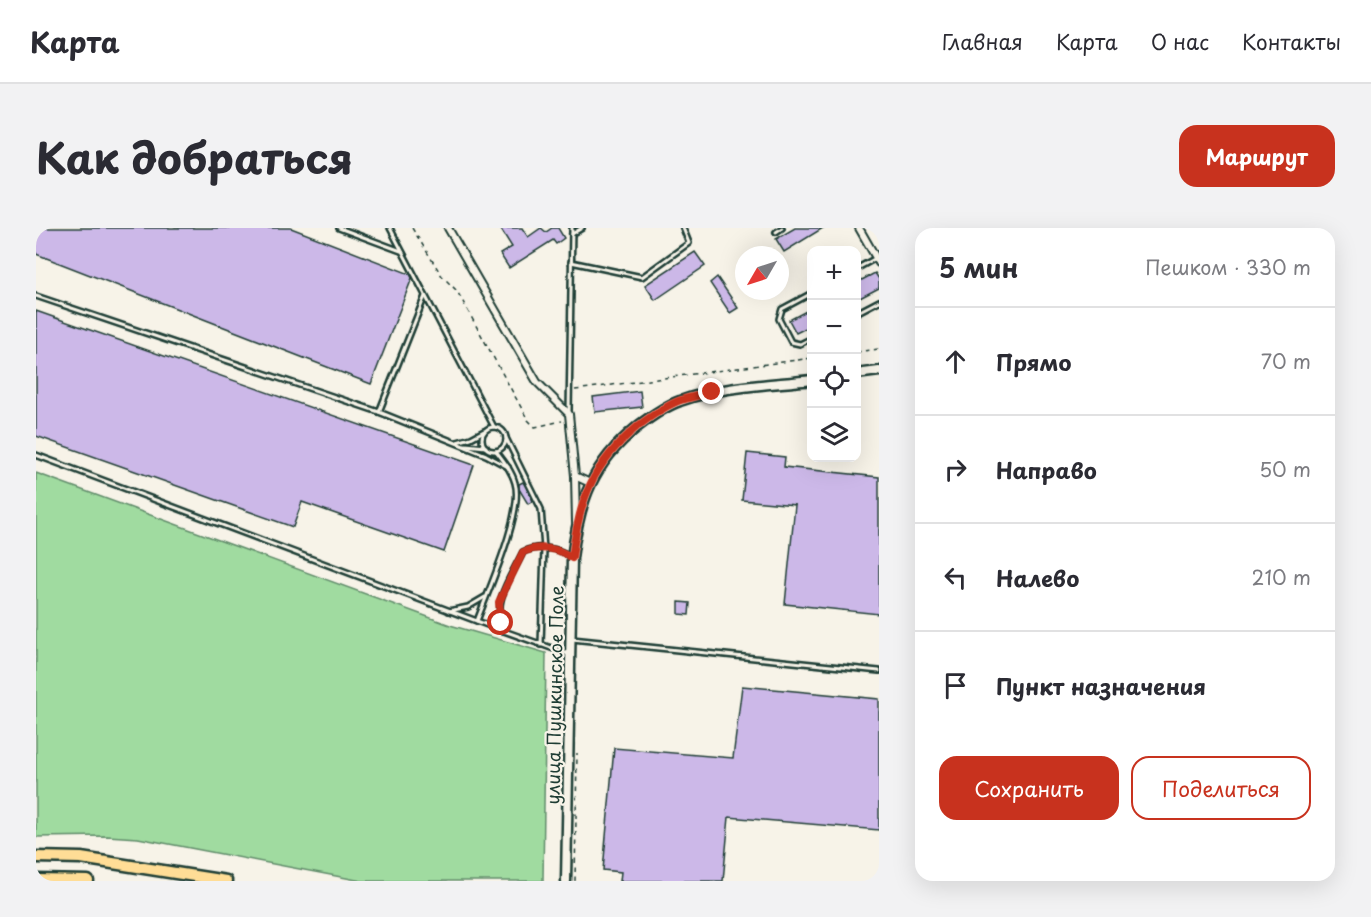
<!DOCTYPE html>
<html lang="ru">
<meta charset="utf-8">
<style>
body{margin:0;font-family:"Playpen Sans",sans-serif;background:#f2f2f3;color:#2b2b33}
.controls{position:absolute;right:18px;top:18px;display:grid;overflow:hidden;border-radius:12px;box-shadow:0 6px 24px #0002}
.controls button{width:54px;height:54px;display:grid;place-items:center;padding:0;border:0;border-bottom:2px solid #e1e1e2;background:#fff;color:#2b2b33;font:30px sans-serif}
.compass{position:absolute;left:699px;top:18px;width:54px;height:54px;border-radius:50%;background:#fff;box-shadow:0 6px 24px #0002;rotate:231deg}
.stop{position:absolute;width:18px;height:18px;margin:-14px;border:4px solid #c8321e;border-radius:50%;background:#fff}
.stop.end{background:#c8321e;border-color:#fff;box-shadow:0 2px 6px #0008}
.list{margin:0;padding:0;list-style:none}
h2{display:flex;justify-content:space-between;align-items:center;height:78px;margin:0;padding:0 24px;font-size:26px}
h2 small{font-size:20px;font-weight:400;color:#7c7c81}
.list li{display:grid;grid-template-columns:39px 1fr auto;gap:18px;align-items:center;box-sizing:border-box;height:108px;padding:0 24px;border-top:2px solid #e1e1e2}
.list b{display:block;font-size:22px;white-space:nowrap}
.list em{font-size:20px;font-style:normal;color:#7c7c81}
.actions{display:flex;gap:12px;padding:18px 24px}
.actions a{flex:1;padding:14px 0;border:2px solid #c8321e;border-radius:18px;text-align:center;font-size:21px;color:#c8321e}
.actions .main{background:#c8321e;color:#fff}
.icon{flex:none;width:33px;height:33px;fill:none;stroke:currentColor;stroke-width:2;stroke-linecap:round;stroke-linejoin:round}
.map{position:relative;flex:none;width:843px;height:653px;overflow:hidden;border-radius:18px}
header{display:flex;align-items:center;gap:36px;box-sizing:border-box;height:84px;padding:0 30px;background:#fff;border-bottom:2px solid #e1e1e2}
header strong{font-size:28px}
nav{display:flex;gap:33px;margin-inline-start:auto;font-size:21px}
.intro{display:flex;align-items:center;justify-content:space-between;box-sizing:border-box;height:144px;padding:0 36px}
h1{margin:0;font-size:42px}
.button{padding:15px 27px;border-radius:18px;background:#c8321e;color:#fff;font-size:21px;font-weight:700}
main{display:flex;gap:36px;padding:0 36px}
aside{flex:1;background:#fff;border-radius:18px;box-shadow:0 6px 24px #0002}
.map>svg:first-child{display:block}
.green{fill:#a0dba0;stroke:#608c6a;stroke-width:1.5}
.building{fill:#ccb8e8;stroke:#1f3d34;stroke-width:1.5}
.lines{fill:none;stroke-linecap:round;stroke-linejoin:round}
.lane-casing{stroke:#1f3d34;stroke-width:8}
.street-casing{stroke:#1f3d34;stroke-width:10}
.secondary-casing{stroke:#1f3d34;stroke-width:13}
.highway-casing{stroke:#1f3d34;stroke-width:15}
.path{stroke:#1f3d34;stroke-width:1.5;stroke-dasharray:4.5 4.5;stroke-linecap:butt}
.lane{stroke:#f7f3e8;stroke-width:3}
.street{stroke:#f7f3e8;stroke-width:6}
.secondary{stroke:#f7f3e8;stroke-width:8}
.highway{stroke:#ffdd96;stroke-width:10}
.route{stroke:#c8321e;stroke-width:8}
.labels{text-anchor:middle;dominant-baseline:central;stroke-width:4.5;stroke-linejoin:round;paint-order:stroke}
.street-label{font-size:18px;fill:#1f3d34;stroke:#f7f3e8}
</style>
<header>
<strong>Карта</strong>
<nav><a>Главная</a><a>Карта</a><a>О нас</a><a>Контакты</a></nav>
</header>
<div class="intro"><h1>Как добраться</h1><a class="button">Маршрут</a></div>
<main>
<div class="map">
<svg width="843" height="653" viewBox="0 0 843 653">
<rect width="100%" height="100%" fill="#f7f3e8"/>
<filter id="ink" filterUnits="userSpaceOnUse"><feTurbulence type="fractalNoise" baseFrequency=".0167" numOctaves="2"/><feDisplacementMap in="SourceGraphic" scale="12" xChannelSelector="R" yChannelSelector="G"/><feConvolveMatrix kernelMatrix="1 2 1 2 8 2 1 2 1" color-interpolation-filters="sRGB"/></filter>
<g filter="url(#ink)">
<!-- green -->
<polygon class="green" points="0,245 414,397 510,425 507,653 326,653 102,610 71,608 0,609"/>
<!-- building -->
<g class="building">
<polygon points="0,0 255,0 374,46 376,50 335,156 0,26"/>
<polygon points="464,0 486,0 492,9 505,0 510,4 516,0 522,0 528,10 520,16 517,12 473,40 464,26 476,19"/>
<polygon points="759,0 787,0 748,24 740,11"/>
<polygon points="659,24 669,38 619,72 609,57"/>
<polygon points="839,45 843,51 843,60 820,72 820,55"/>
<polygon points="681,49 702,80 694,85 674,55"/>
<polygon points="776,80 776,97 760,105 753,92"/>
<polygon points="0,83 438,237 408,324 266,274 257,299 0,208"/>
<polygon points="604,163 606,179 559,184 557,169"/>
<polygon points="711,225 749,229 748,239 843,249 843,386 749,376 759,277 706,272"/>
<polygon points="487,254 497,273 492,276 483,261 483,256"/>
<polygon points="643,374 654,375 653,387 643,386"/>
<polygon points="706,458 843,471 843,602 693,589 687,653 584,653 585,644 567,642 578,520 697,530"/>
</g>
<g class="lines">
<defs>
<g id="lane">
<polyline points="303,0 365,23"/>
<polyline points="354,0 458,199"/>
<polyline points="740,4 746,0"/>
<polyline points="536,6 546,0"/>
<polyline points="535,34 606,49 653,15 647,0"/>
<polyline points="820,41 840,30"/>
<polyline points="776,65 746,81 743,91 755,114 764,116 776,110"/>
<polyline points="0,68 343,184 450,227 472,239"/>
<polyline points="820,85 843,73"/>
<polyline points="343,184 389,68"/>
<polyline points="533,184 536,0"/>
<circle cx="458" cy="211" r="12"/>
<polyline points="470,210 505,281 508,321 505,417"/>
<polyline points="421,214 435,210 448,203"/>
<polyline points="430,217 450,219"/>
<polyline points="0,227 454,398 532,426"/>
<polyline points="413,383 432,379 449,369"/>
<path d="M441 393C452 363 488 283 479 255 476 243 467 232 460 223"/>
<path d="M467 403C456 372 474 351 487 324 501 317 522 319 535 329"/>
<polyline points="536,411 843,443"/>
</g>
<g id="street">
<polyline points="412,0 501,154 533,186 539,248 540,294"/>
<polyline points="823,0 843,35"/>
<polyline points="539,248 554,255"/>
</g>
<g id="secondary">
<polyline points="820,146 843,143"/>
<path d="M530 653 536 330C543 273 556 236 601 199 614 189 629 178 644 173 685 158 733 157 776 152"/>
</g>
<g id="highway">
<polyline points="0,629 45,630 190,653"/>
<polyline points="0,652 52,653"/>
</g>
</defs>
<!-- lane casing -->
<use href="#lane" class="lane-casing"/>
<!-- street casing -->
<use href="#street" class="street-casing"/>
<!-- secondary casing -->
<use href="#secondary" class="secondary-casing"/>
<!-- highway casing -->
<use href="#highway" class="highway-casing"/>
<!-- path -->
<g class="path">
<polyline points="376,0 406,48 421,63 492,192 499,199 526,193"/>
<polyline points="820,124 843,121"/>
<polyline points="539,162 776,130"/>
<polyline points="539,653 541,525"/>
</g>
<!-- lane -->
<use href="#lane" class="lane"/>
<!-- street -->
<use href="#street" class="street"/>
<!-- secondary -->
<use href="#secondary" class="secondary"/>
<!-- highway -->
<use href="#highway" class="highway"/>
</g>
</g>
<g class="lines" filter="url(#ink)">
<!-- route -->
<path class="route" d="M465 395 463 374 487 324C502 317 523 320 536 330 543 272 556 236 602 198 614 189 630 177 645 172 655 169 666 167 676 164"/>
</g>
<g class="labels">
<!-- street labels -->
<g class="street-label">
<text transform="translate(518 467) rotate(-89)">улица Пушкинское Поле</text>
</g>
</g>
</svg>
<div class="controls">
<button>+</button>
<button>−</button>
<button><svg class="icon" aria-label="locate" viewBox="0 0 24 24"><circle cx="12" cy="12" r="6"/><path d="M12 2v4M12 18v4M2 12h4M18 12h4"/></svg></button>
<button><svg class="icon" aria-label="layers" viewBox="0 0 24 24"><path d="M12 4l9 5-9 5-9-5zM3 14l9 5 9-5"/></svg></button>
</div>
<svg class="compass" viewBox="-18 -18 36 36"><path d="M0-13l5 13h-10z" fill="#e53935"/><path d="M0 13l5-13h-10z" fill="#7c7c81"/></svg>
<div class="stop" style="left:465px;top:395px"></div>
<div class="stop end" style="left:676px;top:164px"></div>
</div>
<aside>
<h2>5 мин<small>Пешком · 330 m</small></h2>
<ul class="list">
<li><svg class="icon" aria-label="ahead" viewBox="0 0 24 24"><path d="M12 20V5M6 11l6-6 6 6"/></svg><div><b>Прямо</b></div><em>70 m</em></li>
<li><svg class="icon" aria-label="right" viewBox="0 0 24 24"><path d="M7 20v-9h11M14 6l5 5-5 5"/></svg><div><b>Направо</b></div><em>50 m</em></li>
<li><svg class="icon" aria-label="left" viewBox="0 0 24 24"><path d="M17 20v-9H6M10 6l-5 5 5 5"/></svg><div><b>Налево</b></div><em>210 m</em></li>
<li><svg class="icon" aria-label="arrive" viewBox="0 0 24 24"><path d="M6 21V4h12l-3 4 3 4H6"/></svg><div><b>Пункт назначения</b></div></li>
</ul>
<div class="actions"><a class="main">Сохранить</a><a>Поделиться</a></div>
</aside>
</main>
